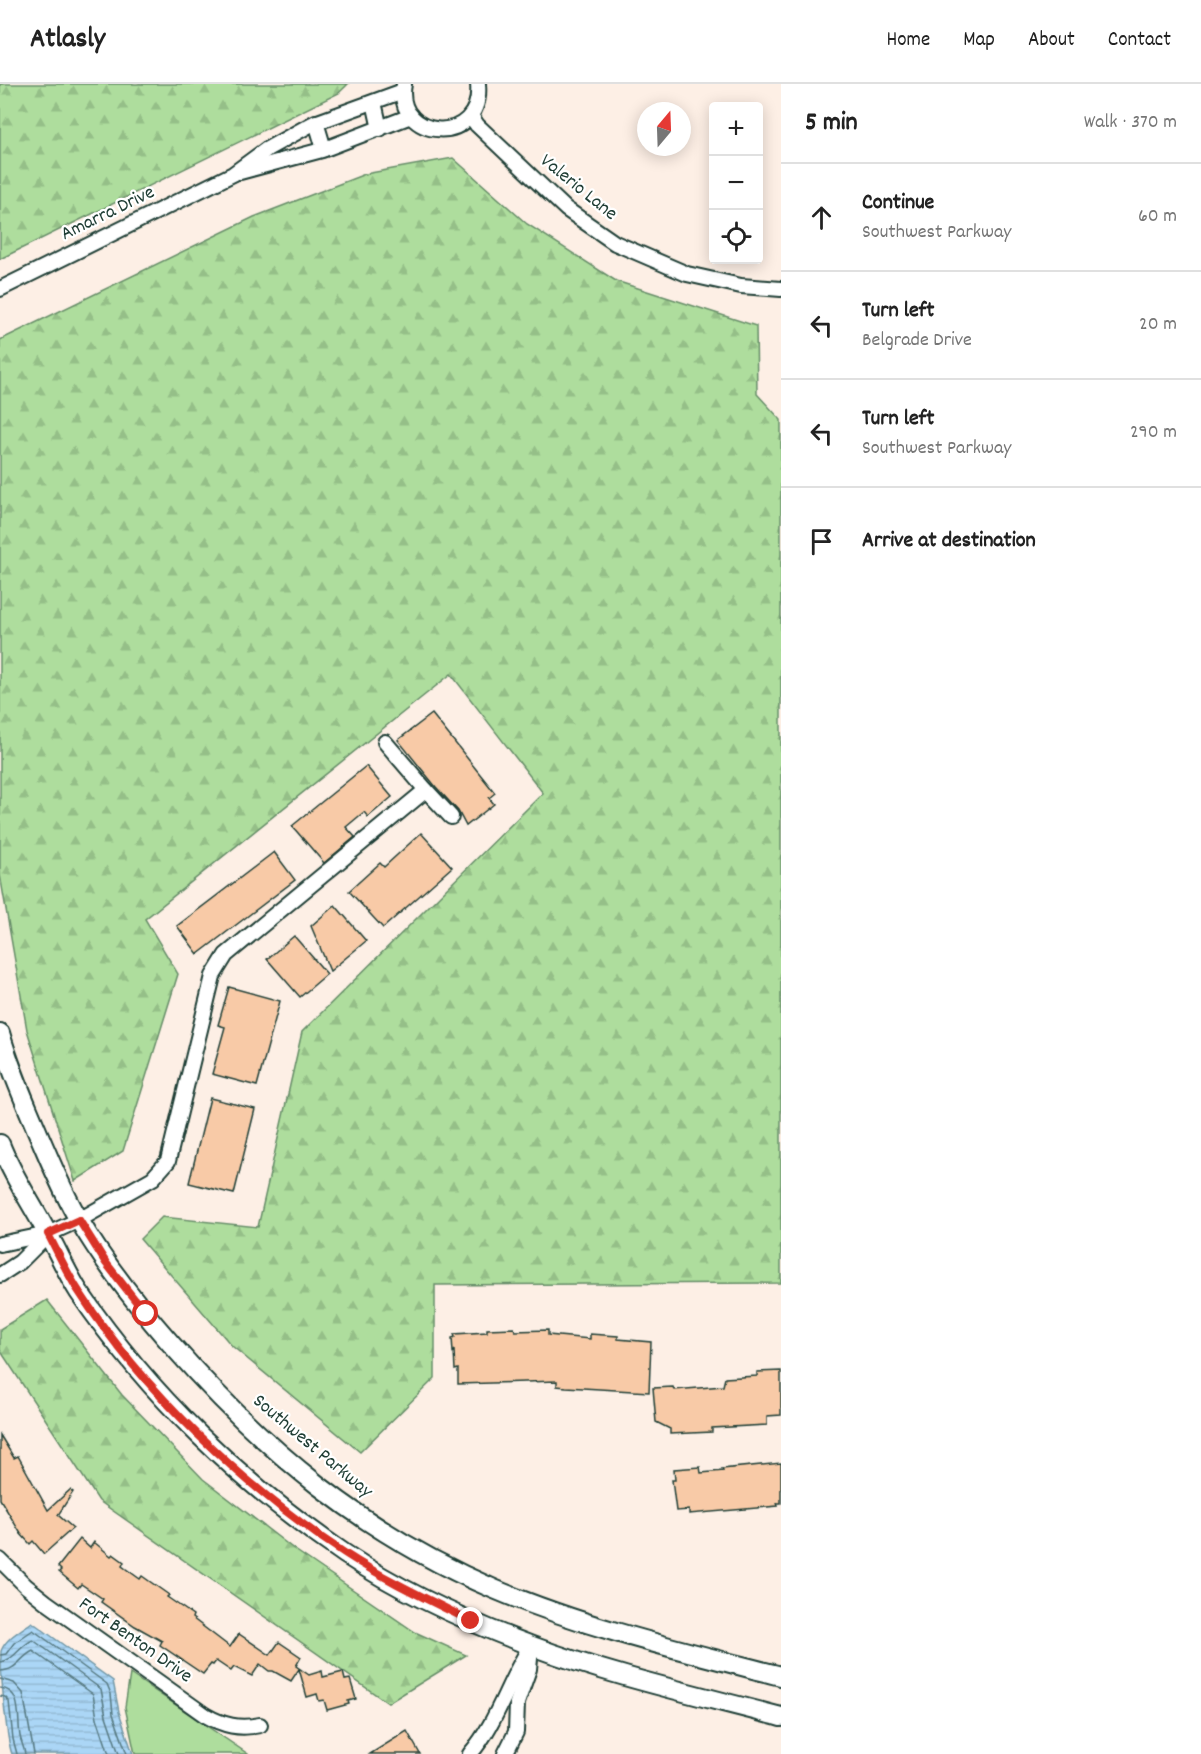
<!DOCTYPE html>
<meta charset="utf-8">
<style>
body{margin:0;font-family:Dekko,sans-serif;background:#f6f6f6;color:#222}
.controls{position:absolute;right:18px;top:18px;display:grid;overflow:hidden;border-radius:6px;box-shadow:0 3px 15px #0003}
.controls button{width:54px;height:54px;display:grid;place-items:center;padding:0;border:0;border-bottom:2px solid #e0e0e0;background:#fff;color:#222;font:30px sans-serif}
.compass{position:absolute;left:637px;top:18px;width:54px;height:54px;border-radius:50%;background:#fff;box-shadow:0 3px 15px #0003;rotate:19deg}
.stop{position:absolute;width:18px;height:18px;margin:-14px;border:4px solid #d93025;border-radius:50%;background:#fff}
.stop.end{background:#d93025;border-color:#fff;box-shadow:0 2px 6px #0008}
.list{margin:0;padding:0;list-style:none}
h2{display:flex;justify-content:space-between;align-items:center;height:78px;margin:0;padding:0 24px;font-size:26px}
h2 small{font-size:20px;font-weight:400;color:#767676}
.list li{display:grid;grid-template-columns:39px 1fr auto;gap:18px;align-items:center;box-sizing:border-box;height:108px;padding:0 24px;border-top:2px solid #e0e0e0}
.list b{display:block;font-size:22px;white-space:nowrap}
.list p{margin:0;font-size:20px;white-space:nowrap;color:#767676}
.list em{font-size:20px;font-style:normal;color:#767676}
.icon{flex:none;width:33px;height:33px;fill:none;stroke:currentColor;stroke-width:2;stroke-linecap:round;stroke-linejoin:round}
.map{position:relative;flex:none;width:781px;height:1670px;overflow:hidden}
header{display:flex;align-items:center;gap:36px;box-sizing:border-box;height:84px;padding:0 30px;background:#fff;border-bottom:2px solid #e0e0e0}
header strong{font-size:28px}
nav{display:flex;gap:33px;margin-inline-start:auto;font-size:21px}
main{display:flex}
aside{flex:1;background:#fff}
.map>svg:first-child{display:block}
.green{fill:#aedd9d;stroke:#668d68;stroke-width:1.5}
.forest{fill:url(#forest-firs);stroke:#668d68;stroke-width:1.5}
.water{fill:url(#water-rules);stroke:#7399a8;stroke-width:1.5}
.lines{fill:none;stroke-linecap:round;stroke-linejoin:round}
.shore{stroke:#577a82;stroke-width:1.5}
.building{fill:#f8caa7;stroke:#1f3d34;stroke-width:1.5}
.minor-casing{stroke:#1f3d34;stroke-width:18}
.secondary-casing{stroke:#1f3d34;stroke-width:22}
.minor{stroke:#fff;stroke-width:14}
.secondary{stroke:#fff;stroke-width:18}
.route{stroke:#d93025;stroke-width:8}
.labels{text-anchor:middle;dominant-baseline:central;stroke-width:4.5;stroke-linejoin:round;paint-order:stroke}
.street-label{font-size:20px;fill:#1f3d34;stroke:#fff}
</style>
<header>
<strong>Atlasly</strong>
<nav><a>Home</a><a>Map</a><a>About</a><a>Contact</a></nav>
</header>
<main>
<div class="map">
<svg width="781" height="1670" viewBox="0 0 781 1670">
<defs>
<pattern id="forest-firs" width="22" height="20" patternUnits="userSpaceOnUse" patternTransform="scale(1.5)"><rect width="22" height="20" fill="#aedd9d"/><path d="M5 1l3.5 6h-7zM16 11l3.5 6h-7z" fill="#95bf88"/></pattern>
<pattern id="water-rules" width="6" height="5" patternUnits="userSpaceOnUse" patternTransform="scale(1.5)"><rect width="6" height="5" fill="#abd6f6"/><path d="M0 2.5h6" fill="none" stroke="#93b9d4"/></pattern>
</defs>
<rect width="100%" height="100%" fill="#fdefe5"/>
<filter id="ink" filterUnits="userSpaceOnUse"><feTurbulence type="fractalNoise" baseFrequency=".0167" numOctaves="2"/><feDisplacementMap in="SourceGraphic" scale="12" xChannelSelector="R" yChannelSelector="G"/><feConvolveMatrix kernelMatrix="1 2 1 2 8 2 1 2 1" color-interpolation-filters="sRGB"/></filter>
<g filter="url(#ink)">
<!-- green -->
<polygon class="green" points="130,1590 248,1670 135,1670 125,1623"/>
<!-- forest -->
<g class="forest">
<polygon points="0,0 348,0 339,9 0,175"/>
<polygon points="453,74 527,140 616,197 756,242 757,310 781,336 781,1199 435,1201 435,1294 360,1368 232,1262 140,1155 162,1133 258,1143 302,948 543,709 451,590 145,835 178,890 123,1067 75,1097 27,946 0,791 0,256 254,133 365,90"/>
<polygon points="47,1216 122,1311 203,1395 295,1466 415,1548 466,1571 388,1619 99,1417 0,1266 0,1245"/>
</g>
<!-- water -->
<path class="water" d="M32 1538 113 1597 119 1628 133 1670H12C6 1654 0 1582 1 1567 6 1554 21 1546 32 1538Z"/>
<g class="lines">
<!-- shore -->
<g class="shore">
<polyline points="0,1571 6,1570 14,1559 33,1546 107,1600 111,1610 113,1630 127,1670"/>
<path d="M0 1578C14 1577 20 1561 33 1556L101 1605 106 1632 119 1670"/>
<path d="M0 1587C17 1587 20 1573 33 1567L93 1610 97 1634 109 1670"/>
<polyline points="0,1595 14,1599 23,1609 34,1670"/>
<path d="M0 1604C23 1606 17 1635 20 1652 21 1658 24 1663 25 1670"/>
<polyline points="0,1612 5,1613 9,1617 13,1655 17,1670"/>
</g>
</g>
<!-- building -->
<g class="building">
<polygon points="432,630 495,709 489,714 494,720 466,742 458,727 436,703 398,656"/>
<polygon points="366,682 392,713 368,733 364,728 346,743 355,753 324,779 292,742"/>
<polygon points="421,749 452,783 383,844 349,807 380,779 384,783"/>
<polygon points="274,768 295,796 198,870 177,842"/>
<polygon points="335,821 366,857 330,887 311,842"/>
<polygon points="294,852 327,890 300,913 267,875"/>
<polygon points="229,903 280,917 257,1002 212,990 225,943 218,941"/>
<polygon points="210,1014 255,1025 234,1110 189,1099"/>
<polygon points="514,1244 515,1247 548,1246 548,1251 590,1255 590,1250 618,1252 618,1255 651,1258 649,1308 566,1303 557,1302 557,1297 458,1300 458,1285 455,1286 454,1267 453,1268 452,1254 455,1253 454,1250 487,1248 487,1245"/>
<polygon points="781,1287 781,1331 767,1332 767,1341 712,1344 712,1348 670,1350 670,1345 656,1338 653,1304 673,1303 674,1306 723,1302 725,1294 757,1292 757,1288"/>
<polygon points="0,1351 14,1374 18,1372 48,1426 70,1406 73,1408 58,1431 73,1444 44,1470 33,1457 30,1460 21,1450 0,1415"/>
<polygon points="781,1379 781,1419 777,1419 778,1422 689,1430 689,1426 676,1427 672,1396 675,1396 674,1385 700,1383 701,1389 723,1387 722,1385"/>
<polygon points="80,1455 90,1464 94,1458 111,1472 113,1470 124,1478 122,1482 140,1495 142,1492 169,1511 167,1513 193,1531 192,1534 230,1563 239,1550 270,1571 279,1558 301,1573 296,1582 309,1591 322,1587 323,1593 343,1588 345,1596 350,1595 356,1615 348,1617 349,1620 327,1626 324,1616 319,1617 317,1610 307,1613 299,1585 291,1597 273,1587 269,1587 260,1580 252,1592 234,1583 231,1587 216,1577 213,1581 211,1580 203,1590 160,1561 162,1557 135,1542 101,1518 103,1515 81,1500 78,1504 59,1488 61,1486 58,1483"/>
<polygon points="407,1647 420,1670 370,1670"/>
</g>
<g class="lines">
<defs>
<g id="minor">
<path d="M404 0C393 57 484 64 478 0"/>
<polyline points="374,18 380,45"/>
<polyline points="471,32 477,41 566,125 615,159 687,190 741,202 781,205"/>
<polyline points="316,38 324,65"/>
<polyline points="240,88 322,66 411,32"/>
<polyline points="0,205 233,90 267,65 312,40 403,7"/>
<polyline points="426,706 451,733"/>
<polyline points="0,1160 48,1150 79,1136 153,1094 168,1077 213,892 226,871 426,706 385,658"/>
<polyline points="0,1191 20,1178 48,1150"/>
<path d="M0 1476 26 1502 46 1518 205 1631C224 1642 239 1645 260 1641"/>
<path d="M470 1670C498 1638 508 1596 531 1562"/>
<polyline points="505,1670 516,1648 517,1619 529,1585 531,1564"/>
</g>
<g id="secondary">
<path d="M0 949C10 984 24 1016 38 1049 51 1079 63 1109 79 1136 105 1181 138 1222 172 1261 265 1367 363 1449 494 1505 586 1544 684 1567 781 1592"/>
<path d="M0 1060C11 1089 30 1117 45 1145 57 1165 66 1188 79 1208 149 1311 242 1400 345 1470 402 1508 468 1538 532 1562 612 1592 698 1611 781 1633"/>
</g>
</defs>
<!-- minor casing -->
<use href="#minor" class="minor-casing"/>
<!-- secondary casing -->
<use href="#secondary" class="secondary-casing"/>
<!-- minor -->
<use href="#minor" class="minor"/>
<!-- secondary -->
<use href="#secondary" class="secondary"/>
</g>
</g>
<g class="lines" filter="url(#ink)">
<!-- route -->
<path class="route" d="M146 1230 106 1179 79 1136 48 1150C58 1169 67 1189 78 1206 143 1307 246 1405 346 1470 386 1496 429 1516 471 1537"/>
</g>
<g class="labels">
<!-- street labels -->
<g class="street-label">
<text transform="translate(578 104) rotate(39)">Valerio Lane</text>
<text transform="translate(108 130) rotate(-26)">Amarra Drive</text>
<text transform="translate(312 1363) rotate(40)">Southwest Parkway</text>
<text transform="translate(135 1557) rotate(35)">Fort Benton Drive</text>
</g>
</g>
</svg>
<div class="controls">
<button>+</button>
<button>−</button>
<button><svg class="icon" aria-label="locate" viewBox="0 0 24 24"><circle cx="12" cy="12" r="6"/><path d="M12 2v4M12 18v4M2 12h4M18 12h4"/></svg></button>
</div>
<svg class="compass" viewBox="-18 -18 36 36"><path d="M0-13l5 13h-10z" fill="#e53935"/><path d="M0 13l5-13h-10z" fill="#767676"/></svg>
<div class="stop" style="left:146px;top:1230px"></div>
<div class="stop end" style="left:471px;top:1537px"></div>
</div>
<aside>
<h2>5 min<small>Walk · 370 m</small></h2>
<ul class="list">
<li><svg class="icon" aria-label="ahead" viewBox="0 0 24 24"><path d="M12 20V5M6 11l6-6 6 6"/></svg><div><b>Continue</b><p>Southwest Parkway</p></div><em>60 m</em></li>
<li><svg class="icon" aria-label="left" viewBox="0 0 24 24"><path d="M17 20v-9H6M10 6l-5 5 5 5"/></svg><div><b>Turn left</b><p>Belgrade Drive</p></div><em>20 m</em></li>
<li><svg class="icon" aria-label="left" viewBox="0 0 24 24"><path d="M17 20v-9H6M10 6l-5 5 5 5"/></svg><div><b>Turn left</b><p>Southwest Parkway</p></div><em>290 m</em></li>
<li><svg class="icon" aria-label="arrive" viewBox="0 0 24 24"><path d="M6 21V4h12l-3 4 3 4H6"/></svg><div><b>Arrive at destination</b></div></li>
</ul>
</aside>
</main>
